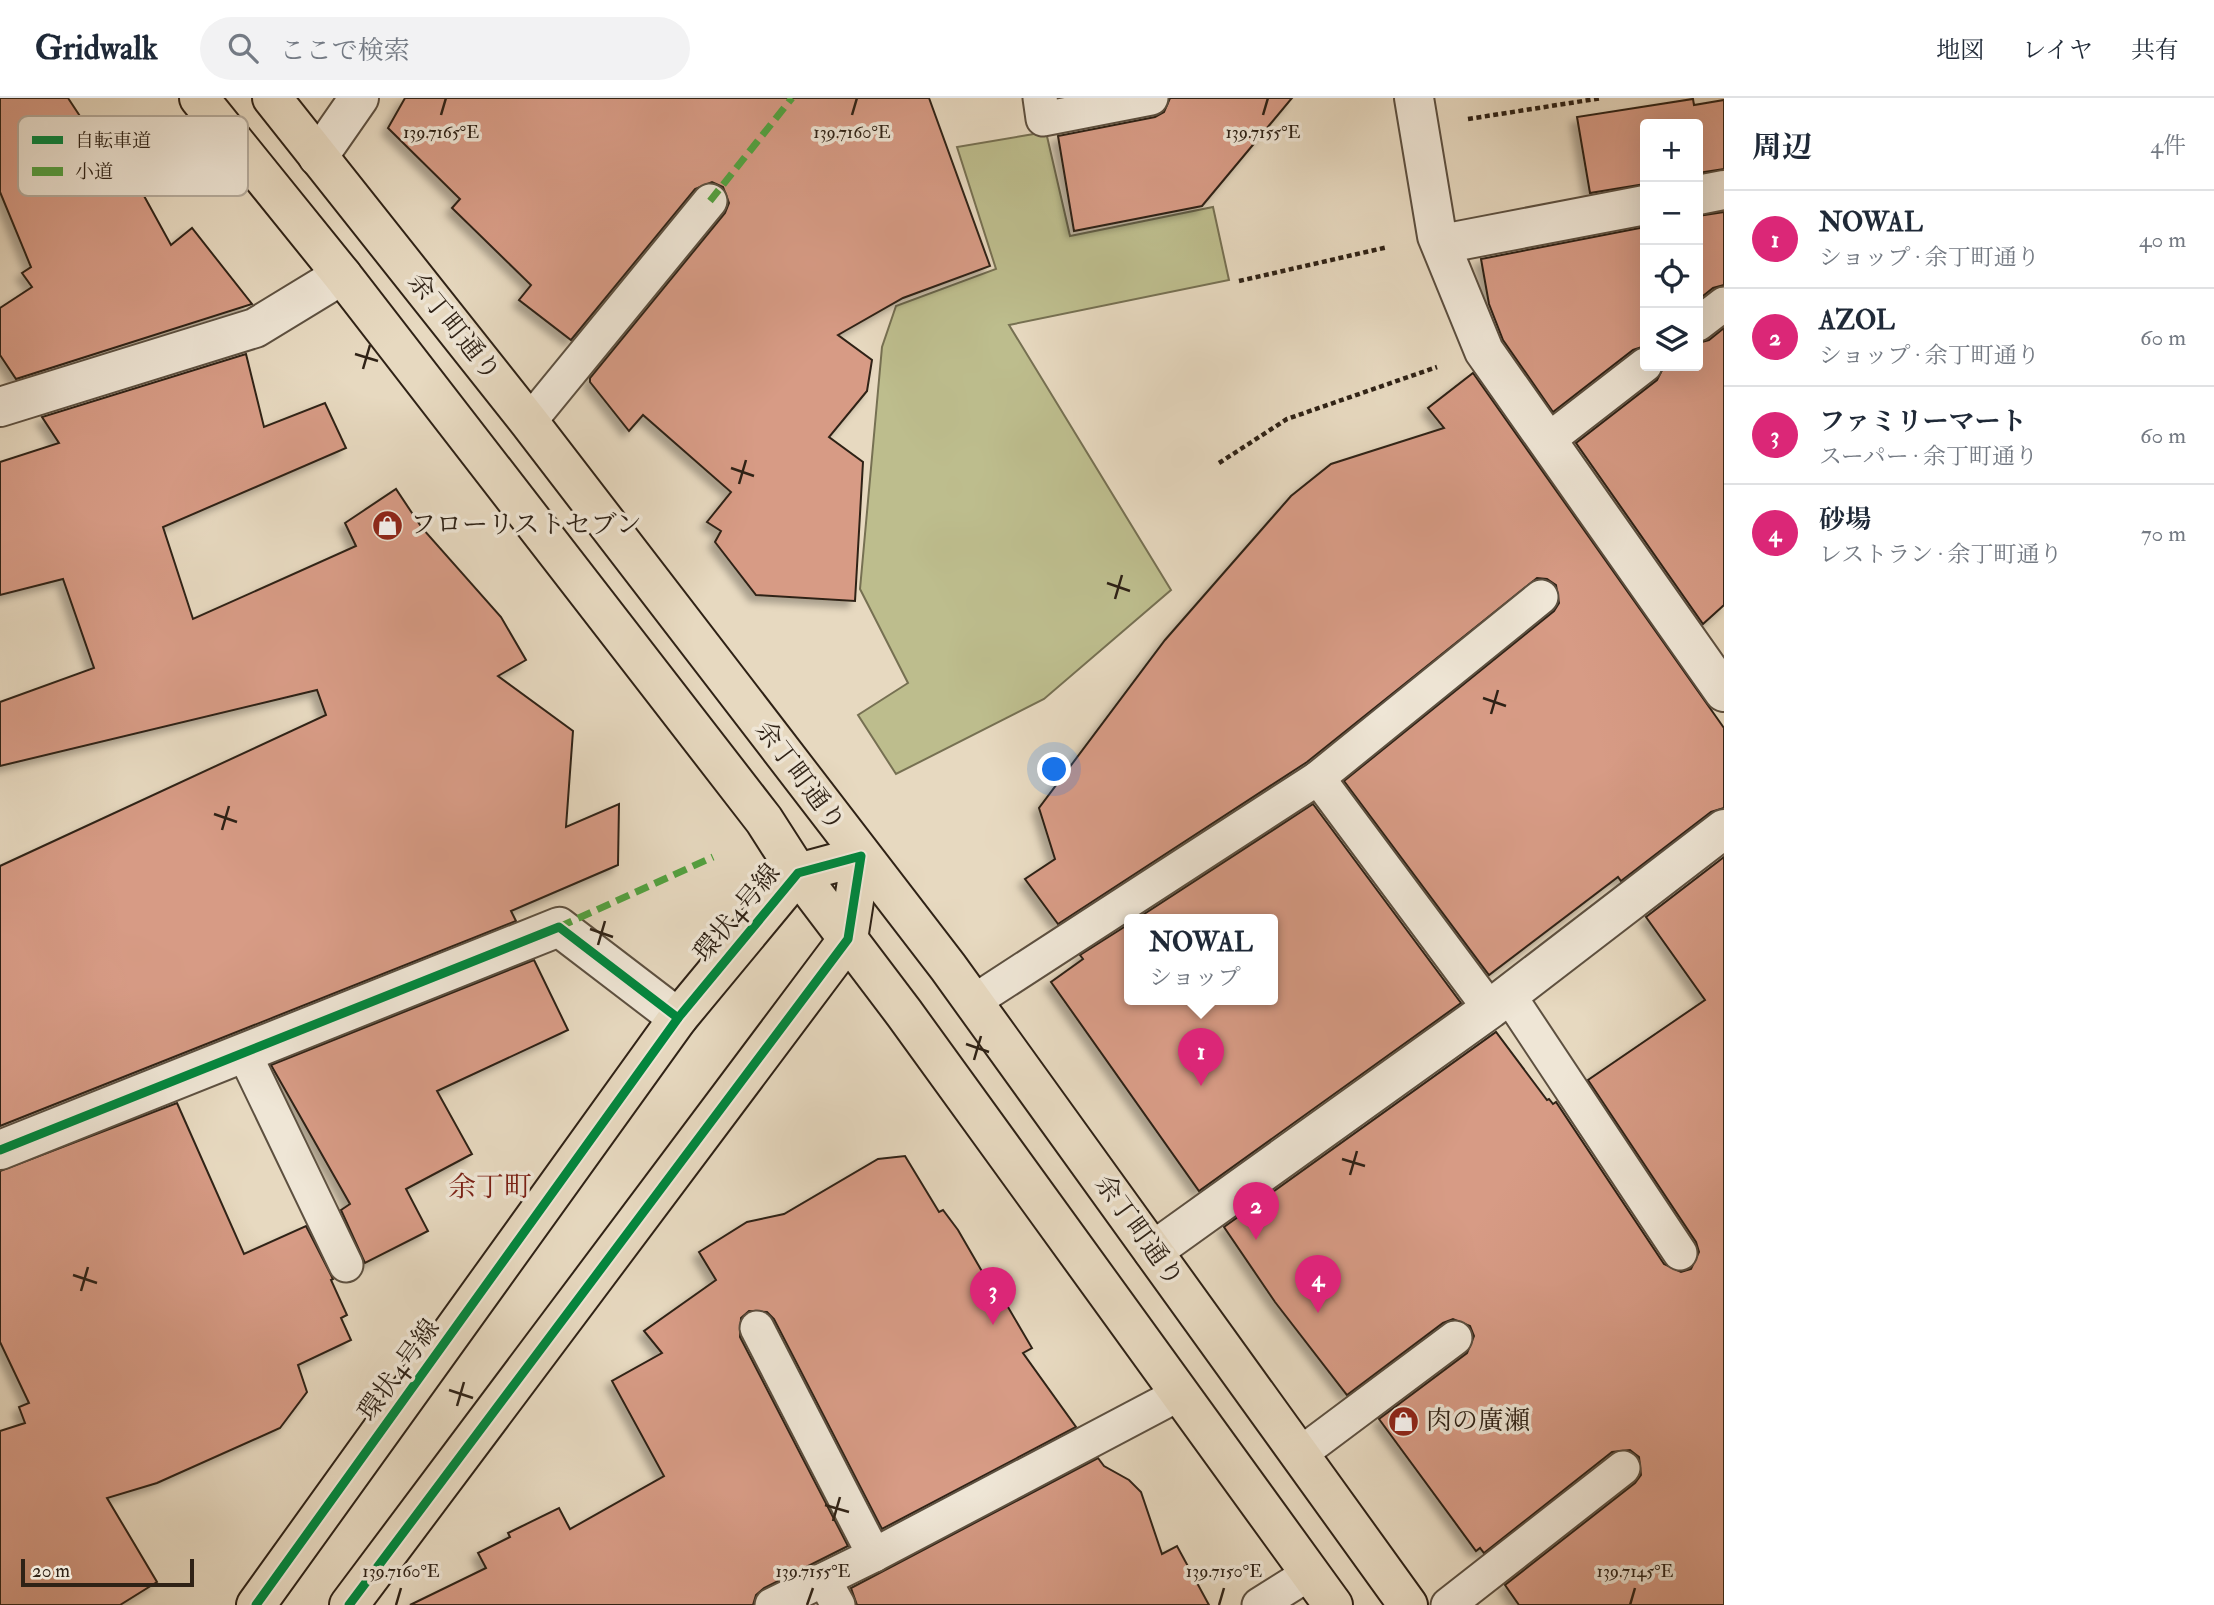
<!DOCTYPE html>
<html lang="ja">
<meta charset="utf-8">
<style>
body{margin:0;font-family:"IM FELL Double Pica","Noto Serif JP",serif;background:#f2f2f3;color:#1f2937}
.controls{position:absolute;right:21px;top:21px;display:grid;overflow:hidden;border-radius:7px;box-shadow:0 7px 28px #0002}
.controls button{width:63px;height:63px;display:grid;place-items:center;padding:0;border:0;border-bottom:2px solid #e0e1e3;background:#fff;color:#1f2937;font:35px sans-serif}
.scale{position:absolute;left:21px;bottom:18px;width:173px;box-sizing:border-box;padding-left:7px;border:4px solid #2f2216;border-top:0;font-size:19px;line-height:24px;white-space:nowrap;color:#2f2216;-webkit-text-stroke:5px #efe6d6;paint-order:stroke}
.you{position:absolute;left:1055px;top:672px;width:24px;height:24px;margin:-18px;border:5px solid #fff;border-radius:50%;background:#1a73e8;box-shadow:0 0 0 10px #1a73e833}
.badge{display:grid;place-items:center;width:46px;height:46px;border-radius:50%;background:#db2777;color:#fff;font-size:23px;font-weight:700}
.pin{position:absolute;translate:-50% -58px;filter:drop-shadow(0 2px 4px #0008)}
.pin::after{content:'';position:absolute;top:37px;width:24px;height:21px;background:inherit;clip-path:polygon(0 0,100% 0,50% 100%)}
.popup{position:absolute;left:1124px;top:816px;width:154px;height:91px;box-sizing:border-box;display:grid;place-content:center;border-radius:7px;background:#fff;filter:drop-shadow(0 2px 5px #0005);font-size:23px;white-space:nowrap;color:#747a83}
.popup b{font-size:26px;color:#1f2937}
.popup::after{content:'';position:absolute;left:50%;top:100%;margin-left:-14px;border:14px solid transparent;border-top-color:#fff}
.list{margin:0;padding:0;list-style:none}
h2{display:flex;justify-content:space-between;align-items:center;height:91px;margin:0;padding:0 28px;font-size:30px}
h2 small{font-size:23px;font-weight:400;color:#747a83}
.list li{display:grid;grid-template-columns:46px 1fr auto;gap:21px;align-items:center;box-sizing:border-box;height:98px;padding:0 28px;border-top:2px solid #e0e1e3}
.list b{display:block;font-size:26px;white-space:nowrap}
.list p{margin:0;font-size:23px;white-space:nowrap;color:#747a83}
.list em{font-size:23px;font-style:normal;color:#747a83}
.icon{flex:none;width:38px;height:38px;fill:none;stroke:currentColor;stroke-width:2;stroke-linecap:round;stroke-linejoin:round}
.map{position:relative;flex:none;width:1724px;height:1507px;overflow:hidden}
header{display:flex;align-items:center;gap:42px;box-sizing:border-box;height:98px;padding:0 35px;background:#fff;border-bottom:2px solid #e0e1e3}
header strong{font-size:33px}
nav{display:flex;gap:38px;margin-inline-start:auto;font-size:24px}
.search{width:490px;height:63px;background:#f2f2f3;display:flex;align-items:center;gap:18px;box-sizing:border-box;padding:0 24px;border-radius:38px;color:#747a83;font-size:26px}
main{display:flex}
aside{flex:1;background:#fff}
.map>svg:first-child{display:block}
.green{fill:#bdbd8d;stroke:#767052;stroke-width:2}
.building{fill:#d79b85;stroke:#2f2216;stroke-width:2;filter:url(#shadow)}
.lines{fill:none;stroke-linecap:round;stroke-linejoin:round}
.service-casing{stroke:#5d5040;stroke-width:37}
.minor-casing{stroke:#5d5040;stroke-width:42}
.primary-casing{stroke:#2f2216;stroke-width:42}
.path{stroke:#2f2216;stroke-width:4.5;stroke-dasharray:5 3.5;stroke-linecap:butt}
.service{stroke:#efe6d6;stroke-width:33}
.minor{stroke:#efe6d6;stroke-width:38}
.primary{stroke:#e7d9c0;stroke-width:38}
.quiet{stroke:#52a240;stroke-width:7;stroke-dasharray:14 7;stroke-linecap:butt}
.cycleway-casing{stroke:#efe6d6;stroke-width:13}
.cycleway{stroke:#00873e;stroke-width:9}
.ticks{fill:none;stroke:#2f2216;stroke-width:2.5}
.labels{text-anchor:middle;dominant-baseline:central;stroke-width:7;stroke-linejoin:round;paint-order:stroke}
.street-label{font-size:26px;fill:#2f2216;stroke:#efe6d6}
.poi-label{font-size:26px;fill:#2f2216;stroke:#efe6d6;text-anchor:start}
.neighbourhood-label{font-size:28px;fill:#7a1f14;stroke:#efe6d6}
.key{fill:#efe6d6;stroke:#b5ab9c;stroke-width:2}
.key-label{font-size:19px;fill:#2f2216}
.ticks-label{font-size:18px;text-anchor:middle;fill:#2f2216;stroke:#efe6d6;stroke-width:7;stroke-linejoin:round;paint-order:stroke}
</style>
<header>
<strong>Gridwalk</strong>
<div class="search"><svg class="icon" aria-label="search" viewBox="0 0 24 24"><circle cx="10" cy="10" r="6"/><path d="M15 15l6 6"/></svg>ここで検索</div>
<nav><a>地図</a><a>レイヤ</a><a>共有</a></nav>
</header>
<main>
<div class="map">
<svg width="1724" height="1507" viewBox="0 0 1724 1507">
<defs>
<filter id="shadow"><feDropShadow dx="-6" dy="6" stdDeviation="3.5" flood-color="#0004"/></filter>
</defs>
<rect width="100%" height="100%" fill="#e7d9c0"/>
<filter id="stains"><feTurbulence type="fractalNoise" baseFrequency=".00286" numOctaves="4"/><feColorMatrix values="0 0 0 0 .2 0 0 0 0 .09 0 0 0 0 .02 0 0 0 .5 -.17"/></filter>
<radialGradient id="worn" r=".72"><stop offset=".6" stop-color="#630" stop-opacity="0"/><stop offset="1" stop-color="#630" stop-opacity=".3"/></radialGradient>
<!-- green -->
<polygon class="green" points="1046,34 1070,138 1213,109 1229,182 1009,227 1171,492 1044,601 896,676 858,617 908,585 860,491 882,249 896,208 996,171 957,49"/>
<!-- building -->
<g class="building">
<polygon points="0,0 68,0 97,44 110,36 171,147 192,130 252,206 16,281 0,257 0,210 32,189 22,175 31,169 0,94"/>
<polygon points="405,0 929,0 990,168 903,200 838,237 872,262 867,293 829,339 863,364 855,503 756,497 715,444 721,433 707,424 731,394 643,317 629,333 590,284 590,280 725,115 729,105 723,89 712,84 695,91 571,242 519,202 531,187 452,110 460,101 388,30"/>
<polygon points="1170,0 1292,0 1202,108 1074,133 1058,38 1155,19 1164,14"/>
<polygon points="1693,1 1694,7 1724,2 1724,71 1698,75 1698,26 1645,26 1645,86 1590,95 1577,19"/>
<polygon points="1724,114 1724,187 1713,190 1698,202 1698,118"/>
<polygon points="1645,129 1645,248 1633,252 1553,314 1503,242 1489,206 1481,161"/>
<polygon points="1724,230 1724,507 1703,526 1576,345 1657,282 1664,268 1698,268 1698,245 1709,242"/>
<polygon points="246,256 264,329 325,305 346,350 163,429 193,521 356,448 345,425 396,391 422,430 501,519 526,562 498,578 573,633 566,729 619,706 618,767 511,813 516,823 0,1028 0,768 326,617 317,592 0,668 0,604 94,570 63,481 0,497 0,364 59,345 42,319"/>
<polygon points="1473,275 1724,630 1724,710 1711,714 1621,783 1618,779 1489,877 1344,683 1554,513 1559,505 1556,487 1547,481 1537,480 1307,664 1058,826 1025,781 1055,761 1039,710 1165,542 1291,398 1331,366 1444,330 1428,310"/>
<polygon points="1313,706 1461,905 1199,1093 1051,884 1083,861 1080,857 1129,826 1129,902 1273,902 1273,822 1135,822"/>
<polygon points="1724,759 1724,1507 1519,1507 1505,1487 1635,1385 1641,1377 1639,1359 1630,1352 1612,1354 1484,1455 1480,1450 1476,1453 1379,1321 1467,1255 1474,1238 1470,1228 1453,1221 1443,1225 1347,1297 1275,1204 1224,1129 1496,934 1547,1002 1549,1001 1553,1006 1556,1004 1664,1166 1681,1174 1691,1171 1699,1154 1696,1144 1588,982 1705,902 1646,819"/>
<polygon points="534,862 568,932 437,993 472,1056 406,1091 428,1133 365,1165 341,1112 350,1106 271,967"/>
<polygon points="177,1005 244,1156 306,1128 333,1181 331,1182 347,1217 341,1220 351,1242 298,1267 307,1294 280,1330 157,1385 107,1400 157,1484 120,1507 0,1507 0,1333 25,1325 19,1309 29,1305 0,1244 0,1073"/>
<polygon points="905,1058 939,1114 943,1112 958,1132 987,1182 991,1180 1032,1250 1023,1255 1076,1329 882,1431 774,1221 767,1214 749,1213 741,1220 740,1239 848,1448 764,1490 756,1497 753,1507 410,1507 486,1470 478,1455 510,1439 508,1435 559,1410 570,1431 664,1378 612,1283 662,1255 644,1233 716,1182 699,1154 747,1124 784,1116 878,1061"/>
<polygon points="1098,1360 1104,1368 1129,1382 1141,1394 1162,1456 1177,1448 1209,1507 857,1507 851,1490"/>
</g>
<g class="lines">
<defs>
<g id="service">
<polyline points="1040,0 1043,21 1151,0"/>
<polyline points="1698,226 1724,206"/>
<polyline points="529,324 710,103"/>
<polyline points="1547,343 1645,267"/>
<polyline points="1318,680 1490,911"/>
<polyline points="1508,896 1680,1155"/>
<polyline points="973,904 1318,680 1541,499"/>
<polyline points="244,955 346,1167"/>
<polyline points="757,1230 874,1457"/>
<polyline points="1300,1356 1455,1240"/>
<polyline points="824,1482 838,1507"/>
<polyline points="772,1507 874,1457 1181,1295"/>
<polyline points="1259,1507 1310,1475"/>
<polyline points="1448,1507 1623,1370"/>
</g>
<g id="minor">
<polyline points="1414,0 1437,138 1484,253 1724,594"/>
<polyline points="318,59 359,0"/>
<polyline points="1698,97 1724,92"/>
<polyline points="1442,146 1645,107"/>
<polyline points="0,309 255,230 342,177"/>
<polyline points="0,1052 559,829 678,920"/>
<polyline points="1153,1153 1490,911 1724,731"/>
</g>
<g id="primary">
<polyline points="199,0 342,177 764,722 798,775 904,915 1333,1507"/>
<polyline points="272,0 529,324 948,869 1408,1507"/>
<polyline points="256,1507 678,920 798,775 861,758 848,841 349,1507"/>
</g>
</defs>
<!-- service casing -->
<use href="#service" class="service-casing"/>
<!-- minor casing -->
<use href="#minor" class="minor-casing"/>
<!-- primary casing -->
<use href="#primary" class="primary-casing"/>
<!-- path -->
<g class="path">
<polyline points="1468,21 1602,0"/>
<polyline points="1239,183 1388,149"/>
<polyline points="1219,365 1287,321 1437,269"/>
</g>
<!-- service -->
<use href="#service" class="service"/>
<!-- minor -->
<use href="#minor" class="minor"/>
<!-- primary -->
<use href="#primary" class="primary"/>
<!-- quiet -->
<g class="quiet">
<polyline points="710,103 792,0"/>
<polyline points="559,829 713,759"/>
</g>
<defs>
<g id="cycleway">
<polyline points="0,1052 559,829 678,920"/>
<polyline points="256,1507 678,920 798,775 861,758 848,841 349,1507"/>
</g>
</defs>
<!-- cycleway casing -->
<use href="#cycleway" class="cycleway-casing"/>
<!-- cycleway -->
<use href="#cycleway" class="cycleway"/>
</g>
<!-- ticks -->
<path class="ticks" d="M441 17 446 0M852 17 857 0M1263 17 1268 0M355 256 378 263M363 271 370 247M731 370 754 378M739 386 746 362M1107 485 1130 493M1115 501 1122 477M1483 600 1506 608M1491 616 1498 592M214 716 237 724M222 732 229 708M590 831 613 839M598 847 605 823M966 946 989 954M974 962 981 938M1342 1061 1365 1068M1350 1077 1357 1053M73 1177 97 1185M81 1193 88 1169M449 1292 473 1300M457 1308 464 1284M825 1407 849 1414M833 1423 840 1399M396 1507 401 1490M807 1507 813 1490M1219 1507 1224 1490M1630 1507 1635 1490"/>
<!-- icons -->
<defs>
<symbol id="shop-disc" viewBox="-11 -11 22 22"><circle r="9.5" fill="#8f2418" stroke="#efe6d6"/><path d="M-5-2.5h2.3a2.7 3.5 0 0 1 5.4 0H5L5.5 6h-11ZM-1.5-2.5h3a1.5 2.3 0 0 0-3 0Z" fill="#fff"/></symbol>
</defs>
<g fill-rule="evenodd">
<use href="#shop-disc" x="370" y="410" width="35" height="35"/>
<use href="#shop-disc" x="1386" y="1306" width="35" height="35"/>
</g>
<g class="labels">
<!-- street labels -->
<g class="street-label">
<text transform="translate(454 229) rotate(51)">余丁町通り</text>
<text transform="translate(800 678) rotate(53)">余丁町通り</text>
<text transform="translate(737 815) rotate(-50)">環状4号線</text>
<text transform="translate(1139 1133) rotate(54)">余丁町通り</text>
<text transform="translate(399 1272) rotate(-54)">環状4号線</text>
</g>
<!-- poi labels -->
<g class="poi-label">
<text x="410" y="427">フローリストセブン</text>
<text x="1426" y="1323">肉の廣瀬</text>
</g>
<!-- neighbourhood labels -->
<g class="neighbourhood-label">
<text x="490" y="1089">余丁町</text>
</g>
</g>
<!-- legend -->
<rect x="18" y="18" width="230" height="80" rx="10" class="key"/>
<rect x="32" y="38" width="31" height="8" fill="#00873e"/>
<rect x="32" y="69" width="31" height="9" fill="#52a240"/>
<g class="key-label">
<text x="75" y="49">自転車道</text>
<text x="75" y="80">小道</text>
</g>
<g class="ticks-label">
<text x="441" y="40">139.7165°E</text>
<text x="852" y="40">139.7160°E</text>
<text x="1263" y="40">139.7155°E</text>
<text x="401" y="1479">139.7160°E</text>
<text x="813" y="1479">139.7155°E</text>
<text x="1224" y="1479">139.7150°E</text>
<text x="1635" y="1479">139.7145°E</text>
</g>
<rect width="100%" height="100%" filter="url(#stains)"/>
<rect width="100%" height="100%" fill="url(#worn)"/>
</svg>
<div class="controls">
<button>+</button>
<button>−</button>
<button><svg class="icon" aria-label="locate" viewBox="0 0 24 24"><circle cx="12" cy="12" r="6"/><path d="M12 2v4M12 18v4M2 12h4M18 12h4"/></svg></button>
<button><svg class="icon" aria-label="layers" viewBox="0 0 24 24"><path d="M12 4l9 5-9 5-9-5zM3 14l9 5 9-5"/></svg></button>
</div>
<div class="scale">20 m</div>
<div class="you"></div>
<div class="pin badge" style="left:1201px;top:988px">1</div>
<div class="popup"><b>NOWAL</b>ショップ</div>
<div class="pin badge" style="left:1256px;top:1142px">2</div>
<div class="pin badge" style="left:993px;top:1227px">3</div>
<div class="pin badge" style="left:1318px;top:1215px">4</div>
</div>
<aside>
<h2>周辺<small>4件</small></h2>
<ul class="list">
<li><span class="badge">1</span><div><b>NOWAL</b><p>ショップ · 余丁町通り</p></div><em>40 m</em></li>
<li><span class="badge">2</span><div><b>AZOL</b><p>ショップ · 余丁町通り</p></div><em>60 m</em></li>
<li><span class="badge">3</span><div><b>ファミリーマート</b><p>スーパー · 余丁町通り</p></div><em>60 m</em></li>
<li><span class="badge">4</span><div><b>砂場</b><p>レストラン · 余丁町通り</p></div><em>70 m</em></li>
</ul>
</aside>
</main>
